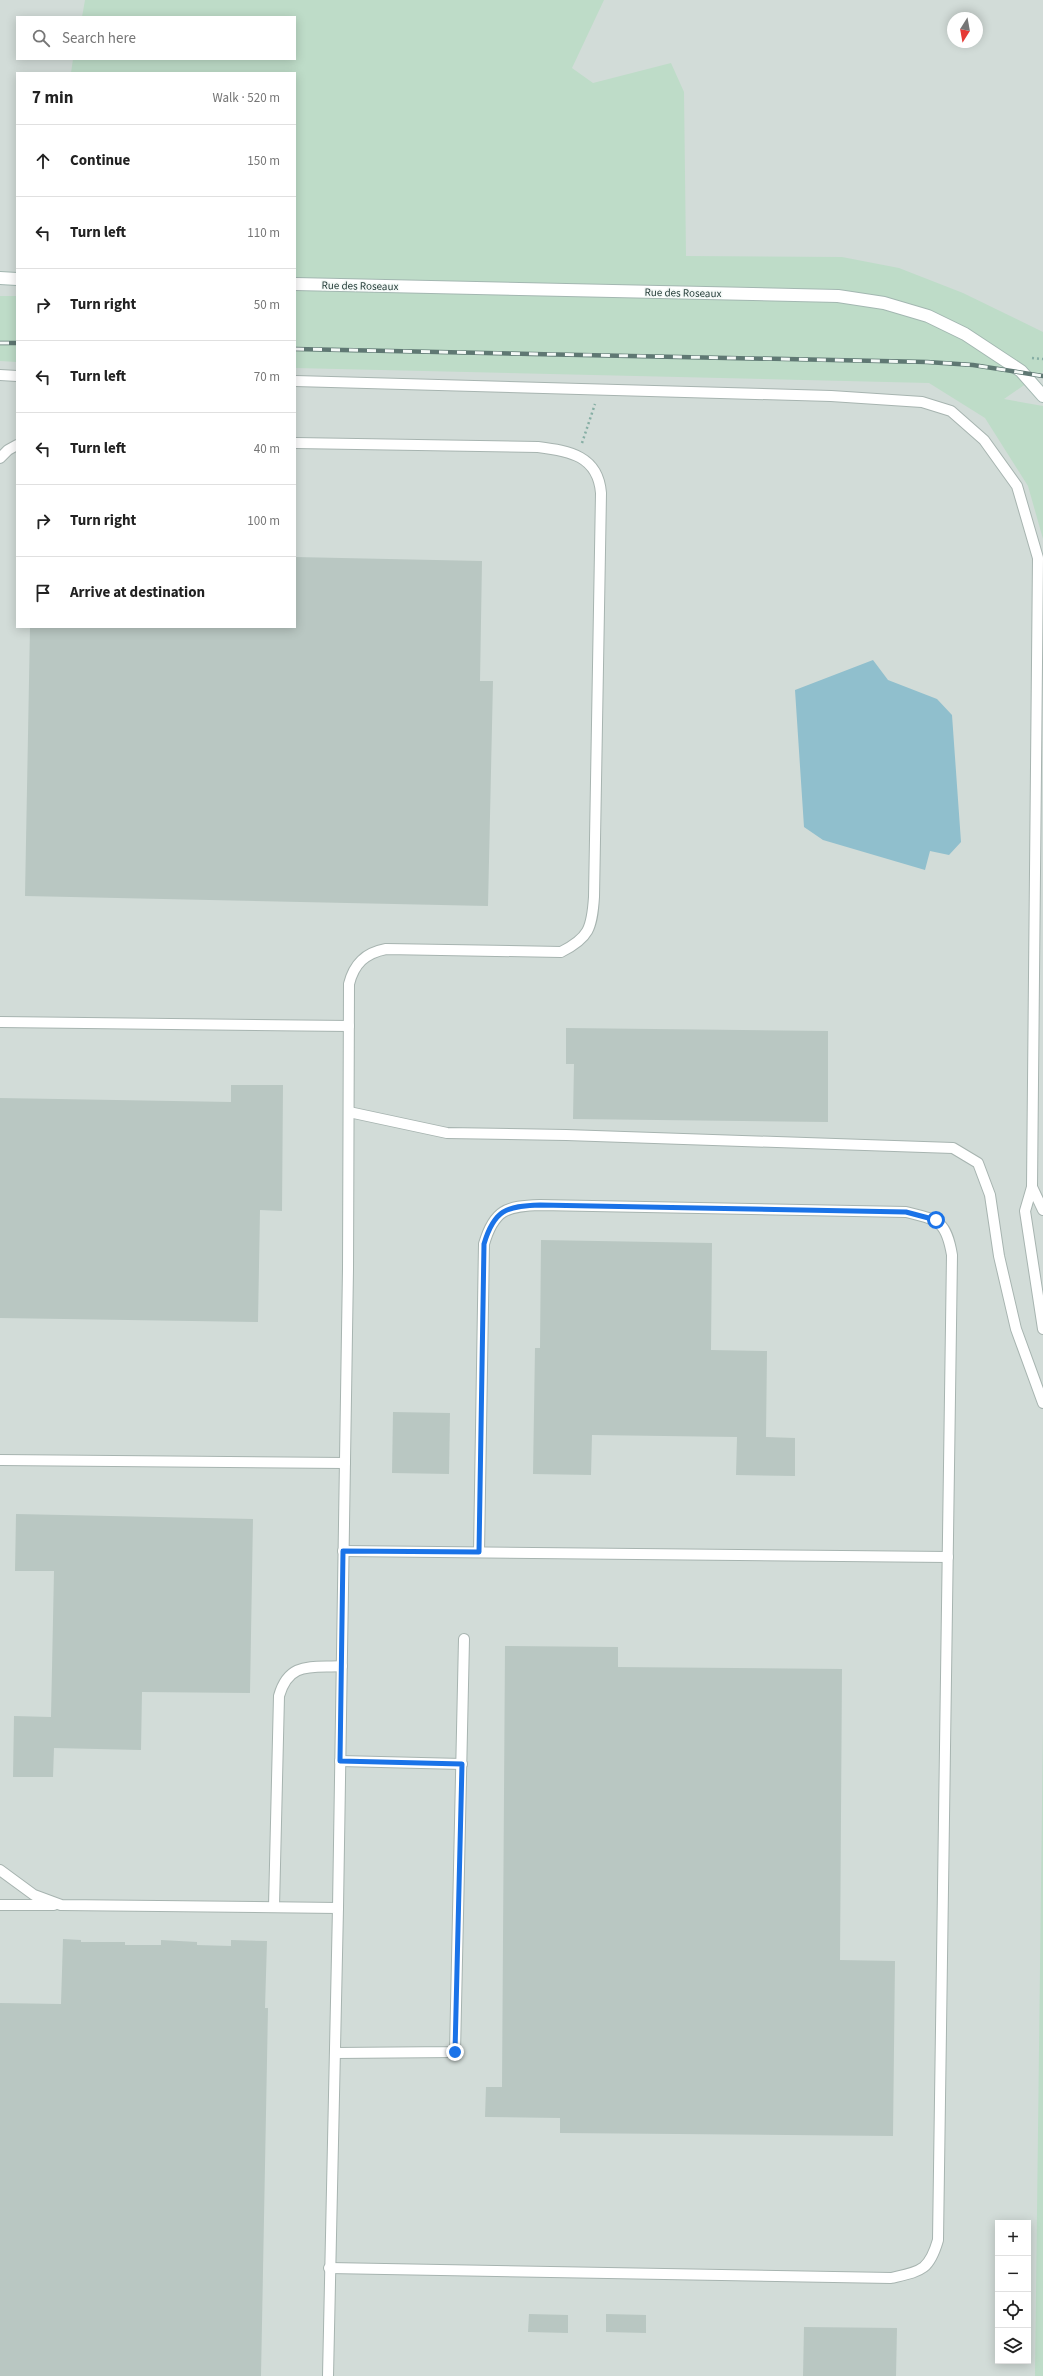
<!DOCTYPE html>
<meta charset="utf-8">
<style>
body{margin:0;font-family:"Source Sans 3",sans-serif;background:#f2f2f2;color:#222}
.controls{position:absolute;right:12px;bottom:12px;display:grid;overflow:hidden;border-radius:0px;box-shadow:0 2px 10px #0003}
.controls button{width:36px;height:36px;display:grid;place-items:center;padding:0;border:0;border-bottom:1px solid #e0e0e0;background:#fff;color:#222;font:20px sans-serif}
.compass{position:absolute;left:947px;top:12px;width:36px;height:36px;border-radius:50%;background:#fff;box-shadow:0 2px 10px #0003;rotate:191deg}
.stop{position:absolute;width:12px;height:12px;margin:-9px;border:3px solid #1a73e8;border-radius:50%;background:#fff}
.stop.end{background:#1a73e8;border-color:#fff;box-shadow:0 1px 4px #0008}
.list{margin:0;padding:0;list-style:none}
h2{display:flex;justify-content:space-between;align-items:center;height:52px;margin:0;padding:0 16px;font-size:17px}
h2 small{font-size:13px;font-weight:400;color:#767676}
.list li{display:grid;grid-template-columns:26px 1fr auto;gap:12px;align-items:center;box-sizing:border-box;height:72px;padding:0 16px;border-top:1px solid #e0e0e0}
.list b{display:block;font-size:15px;white-space:nowrap}
.list em{font-size:13px;font-style:normal;color:#767676}
.icon{flex:none;width:22px;height:22px;fill:none;stroke:currentColor;stroke-width:2;stroke-linecap:round;stroke-linejoin:round}
.map{position:relative;flex:none;width:1043px;height:2376px;overflow:hidden}
.search{position:absolute;background:#fff;box-shadow:0 2px 10px #0003;left:16px;top:16px;width:280px;height:44px;display:flex;align-items:center;gap:10px;box-sizing:border-box;padding:0 14px;border-radius:0px;color:#767676;font-size:15px}
.panel{position:absolute;background:#fff;box-shadow:0 2px 10px #0003;left:16px;top:72px;width:280px;height:556px;border-radius:0px}
.map>svg:first-child{display:block}
.built{fill:#d2dcd8;fill-rule:evenodd}
.green{fill:#bedcc8}
.water{fill:#90bfcd}
.building{fill:#b9c7c2}
.lines{fill:none;stroke-linecap:round;stroke-linejoin:round}
.lane-casing{stroke:#a7b4b0;stroke-width:12}
.secondary-casing{stroke:#a3b7b1;stroke-width:14}
.path{stroke:#86aea4;stroke-width:2.5;stroke-dasharray:2 3;stroke-linecap:butt}
.lane{stroke:#fff;stroke-width:10}
.secondary{stroke:#fff;stroke-width:12}
.rail-casing{stroke:#5f7873;stroke-width:4.5}
.rail{stroke:#f4f9f7;stroke-width:3;stroke-dasharray:9;stroke-linecap:butt}
.route{stroke:#1a73e8;stroke-width:5}
.labels{text-anchor:middle;dominant-baseline:central;stroke-width:3;stroke-linejoin:round;paint-order:stroke}
.street-label{font-size:11px;fill:#243c38;stroke:#f4f9f7}
</style>
<div class="map">
<svg width="1043" height="2376" viewBox="0 0 1043 2376">
<rect width="100%" height="100%" fill="#e4ece9"/>
<!-- built -->
<path class="built" d="M0 0H1043V2376H0ZM17 17H295V59H17ZM953 18H977V42H953ZM17 73H295V627H17ZM998 2223H1028V2361H998Z"/>
<!-- green -->
<g class="green">
<polygon points="85,0 604,0 572,68 593,83 671,63 684,92 686,256 842,257 899,268 963,293 1043,332 1043,372 1004,399 1043,406 1043,539 1028,486 985,418 929,383 295,368 295,73 71,73 73,59 295,59 295,17 82,17"/>
<polygon points="0,296 17,296 17,362 0,361"/>
<polygon points="1043,1722 1043,2376 1035,2376"/>
</g>
<!-- water -->
<polygon class="water" points="873,660 888,680 937,699 952,715 961,842 949,855 930,851 925,870 823,840 804,827 795,690"/>
<!-- building -->
<g class="building">
<polygon points="295,557 482,561 480,681 493,681 488,906 25,896 30,627 295,627"/>
<polygon points="566,1028 828,1031 828,1122 573,1119 574,1064 566,1064"/>
<polygon points="231,1085 283,1085 282,1211 260,1210 258,1322 0,1318 0,1098 231,1102"/>
<polygon points="541,1240 712,1243 711,1350 767,1351 766,1437 795,1438 795,1476 736,1475 737,1437 592,1435 591,1475 533,1474 535,1348 540,1348"/>
<polygon points="393,1412 450,1413 449,1474 392,1473"/>
<polygon points="16,1514 253,1519 250,1693 142,1692 141,1750 54,1748 53,1777 13,1777 14,1716 51,1717 54,1571 15,1571"/>
<polygon points="505,1646 618,1647 618,1667 842,1669 840,1960 895,1961 893,2136 560,2133 560,2118 485,2117 486,2087 502,2087"/>
<polygon points="63,1939 81,1940 81,1942 125,1942 125,1945 161,1945 161,1940 197,1942 197,1945 231,1946 231,1940 267,1941 265,2008 268,2008 261,2376 0,2376 0,2003 61,2004"/>
<polygon points="529,2314 568,2315 568,2333 528,2332"/>
<polygon points="606,2314 646,2315 646,2333 606,2332"/>
<polygon points="804,2327 897,2328 896,2376 803,2376"/>
</g>
<g class="lines">
<defs>
<g id="lane">
<polyline points="0,375 17,376"/>
<polyline points="295,381 831,396 922,402 951,411 984,440 1017,486 1038,558 1032,1187 1043,1210"/>
<path d="M295 443 538 447C570 451 598 456 601 493L594 897C592 928 589 938 561 952L386 949C365 953 354 964 349 984L348 1269 338 1908"/>
<polyline points="0,458 8,450 17,445"/>
<polyline points="0,1022 349,1026"/>
<polyline points="349,1112 447,1133 566,1135 953,1148 978,1163 990,1195 999,1256 1016,1329 1043,1403"/>
<polyline points="1032,1187 1025,1211 1043,1329"/>
<polyline points="0,1460 345,1463"/>
<polyline points="343,1551 948,1557"/>
<polyline points="340,1761 462,1764"/>
<polyline points="0,1870 34,1895 61,1905 338,1908 328,2376"/>
<polyline points="0,1905 54,1905"/>
<path d="M274 1907 279 1696C289 1661 311 1668 342 1666"/>
<polyline points="335,2053 455,2052 464,1639"/>
<path d="M329 2268 891 2278C921 2271 929 2271 938 2240L952 1255C946 1220 938 1220 906 1212L540 1205C506 1206 494 1210 484 1244L479 1552"/>
</g>
<g id="secondary">
<polyline points="0,278 17,279"/>
<polyline points="295,284 838,296 884,303 928,316 965,334 1021,371 1043,396"/>
</g>
</defs>
<!-- lane casing -->
<use href="#lane" class="lane-casing"/>
<!-- secondary casing -->
<use href="#secondary" class="secondary-casing"/>
<!-- path -->
<g class="path">
<polyline points="1032,358 1043,359"/>
<polyline points="582,443 595,404"/>
</g>
<!-- lane -->
<use href="#lane" class="lane"/>
<!-- secondary -->
<use href="#secondary" class="secondary"/>
<defs>
<g id="rail">
<polyline points="0,343 17,343"/>
<polyline points="295,349 927,362 973,365 1043,376"/>
</g>
</defs>
<!-- rail casing -->
<use href="#rail" class="rail-casing"/>
<!-- rail -->
<use href="#rail" class="rail"/>
</g>
<g class="lines">
<!-- route -->
<path class="route" d="M455 2052 462 1764 340 1761 343 1551 479 1552 484 1244C494 1210 506 1206 540 1205L906 1212 936 1220"/>
</g>
<g class="labels">
<!-- street labels -->
<g class="street-label">
<text transform="translate(360 286) rotate(1)">Rue des Roseaux</text>
<text transform="translate(683 293) rotate(1)">Rue des Roseaux</text>
</g>
</g>
</svg>
<div class="controls">
<button>+</button>
<button>−</button>
<button><svg class="icon" aria-label="locate" viewBox="0 0 24 24"><circle cx="12" cy="12" r="6"/><path d="M12 2v4M12 18v4M2 12h4M18 12h4"/></svg></button>
<button><svg class="icon" aria-label="layers" viewBox="0 0 24 24"><path d="M12 4l9 5-9 5-9-5zM3 14l9 5 9-5"/></svg></button>
</div>
<svg class="compass" viewBox="-18 -18 36 36"><path d="M0-13l5 13h-10z" fill="#e53935"/><path d="M0 13l5-13h-10z" fill="#767676"/></svg>
<div class="stop" style="left:936px;top:1220px"></div>
<div class="stop end" style="left:455px;top:2052px"></div>
<div class="search"><svg class="icon" aria-label="search" viewBox="0 0 24 24"><circle cx="10" cy="10" r="6"/><path d="M15 15l6 6"/></svg>Search here</div>
<section class="panel">
<h2>7 min<small>Walk · 520 m</small></h2>
<ul class="list">
<li><svg class="icon" aria-label="ahead" viewBox="0 0 24 24"><path d="M12 20V5M6 11l6-6 6 6"/></svg><div><b>Continue</b></div><em>150 m</em></li>
<li><svg class="icon" aria-label="left" viewBox="0 0 24 24"><path d="M17 20v-9H6M10 6l-5 5 5 5"/></svg><div><b>Turn left</b></div><em>110 m</em></li>
<li><svg class="icon" aria-label="right" viewBox="0 0 24 24"><path d="M7 20v-9h11M14 6l5 5-5 5"/></svg><div><b>Turn right</b></div><em>50 m</em></li>
<li><svg class="icon" aria-label="left" viewBox="0 0 24 24"><path d="M17 20v-9H6M10 6l-5 5 5 5"/></svg><div><b>Turn left</b></div><em>70 m</em></li>
<li><svg class="icon" aria-label="left" viewBox="0 0 24 24"><path d="M17 20v-9H6M10 6l-5 5 5 5"/></svg><div><b>Turn left</b></div><em>40 m</em></li>
<li><svg class="icon" aria-label="right" viewBox="0 0 24 24"><path d="M7 20v-9h11M14 6l5 5-5 5"/></svg><div><b>Turn right</b></div><em>100 m</em></li>
<li><svg class="icon" aria-label="arrive" viewBox="0 0 24 24"><path d="M6 21V4h12l-3 4 3 4H6"/></svg><div><b>Arrive at destination</b></div></li>
</ul>
</section>
</div>
